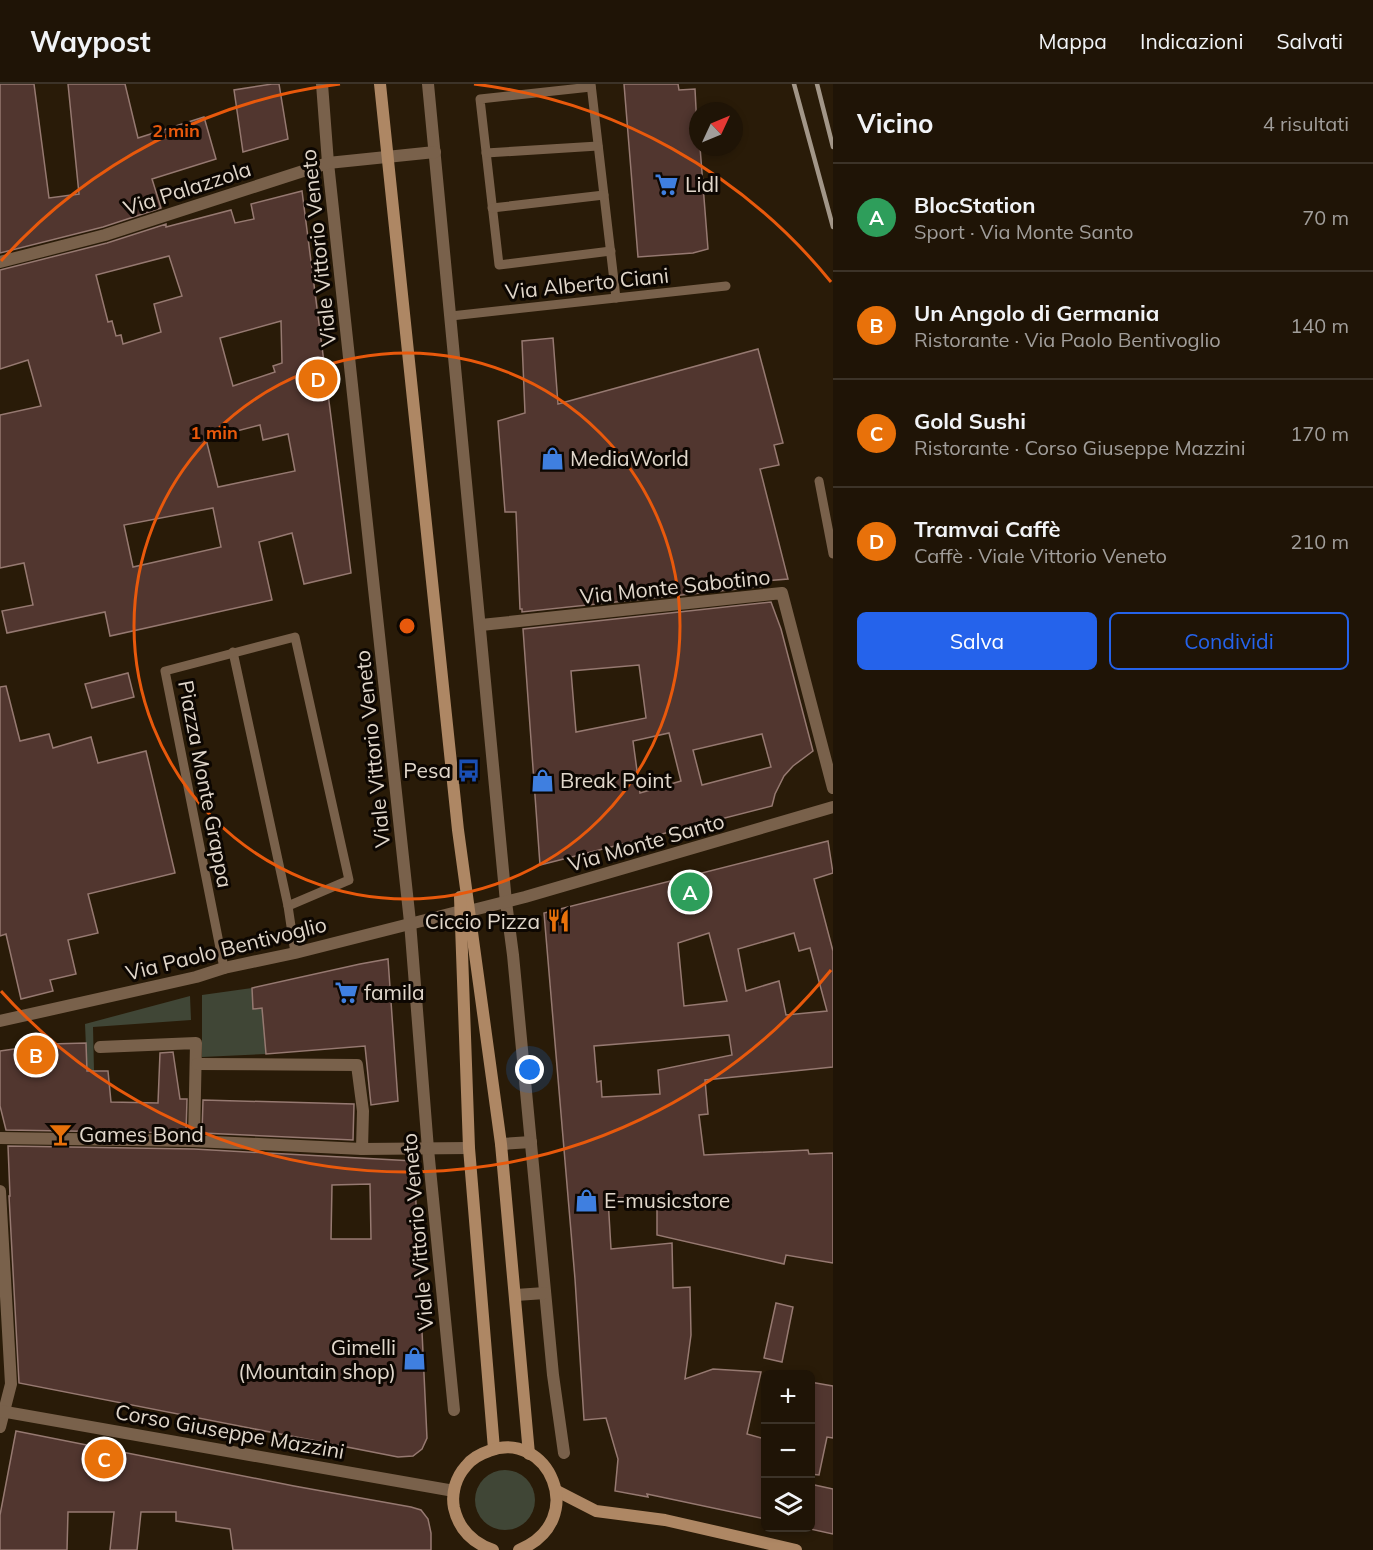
<!DOCTYPE html>
<html lang="it">
<meta charset="utf-8">
<style>
body{margin:0;font-family:Mulish,sans-serif;background:#271d10;color:#f1f3f6}
.controls{position:absolute;right:18px;bottom:18px;display:grid;overflow:hidden;border-radius:9px;box-shadow:0 3px 9px #0003}
.controls button{width:54px;height:54px;display:grid;place-items:center;padding:0;border:0;border-bottom:2px solid #3c3328;background:#1f1406;color:#f1f3f6;font:30px sans-serif}
.compass{position:absolute;left:689px;top:18px;width:54px;height:54px;border-radius:50%;background:#1f1406;box-shadow:0 3px 9px #0003;rotate:46deg}
.you{position:absolute;left:530px;top:986px;width:21px;height:21px;margin:-15px;border:4px solid #fff;border-radius:50%;background:#1a73e8;box-shadow:0 0 0 9px #1a73e833}
.badge{display:grid;place-items:center;width:39px;height:39px;border-radius:50%;background:#2563eb;color:#fff;font-size:20px;font-weight:700}
.pin{position:absolute;translate:-50% -50%;border:3px solid #fff;box-shadow:0 2px 6px #0006}
.list{margin:0;padding:0;list-style:none}
h2{display:flex;justify-content:space-between;align-items:center;height:78px;margin:0;padding:0 24px;font-size:26px}
h2 small{font-size:20px;font-weight:400;color:#a19e9b}
.list li{display:grid;grid-template-columns:39px 1fr auto;gap:18px;align-items:center;box-sizing:border-box;height:108px;padding:0 24px;border-top:2px solid #3c3328}
.list b{display:block;font-size:22px;white-space:nowrap}
.list p{margin:0;font-size:20px;white-space:nowrap;color:#a19e9b}
.list em{font-size:20px;font-style:normal;color:#a19e9b}
.actions{display:flex;gap:12px;padding:18px 24px}
.actions a{flex:1;padding:14px 0;border:2px solid #2563eb;border-radius:9px;text-align:center;font-size:21px;color:#2563eb}
.actions .main{background:#2563eb;color:#fff}
.icon{flex:none;width:33px;height:33px;fill:none;stroke:currentColor;stroke-width:2;stroke-linecap:round;stroke-linejoin:round}
.map{position:relative;flex:none;width:833px;height:1466px;overflow:hidden}
header{display:flex;align-items:center;gap:36px;box-sizing:border-box;height:84px;padding:0 30px;background:#1f1406;border-bottom:2px solid #3c3328}
header strong{font-size:28px}
nav{display:flex;gap:33px;margin-inline-start:auto;font-size:21px}
main{display:flex}
aside{flex:1;background:#1f1406}
.map>svg:first-child{display:block}
.green{fill:#404636}
.building{fill:#51362f;stroke:#967971;stroke-width:1.5;fill-rule:evenodd}
.lines{fill:none;stroke-linecap:round;stroke-linejoin:round}
.service{stroke:#79614b;stroke-width:9}
.pedestrian{stroke:#79614b;stroke-width:12}
.minor{stroke:#79614b;stroke-width:12}
.secondary{stroke:#ae8764;stroke-width:12}
.rail{stroke:#a29688;stroke-width:4.5}
.ring{fill:none;stroke:#e8590c;stroke-width:3}
.labels{text-anchor:middle;dominant-baseline:central;stroke-width:6;stroke-linejoin:round;paint-order:stroke}
.poi-label{font-size:21px;fill:#e1d7cb;stroke:#0d0702;text-anchor:start}
.street-label{font-size:21px;fill:#e1d7cb;stroke:#0d0702}
.centre{fill:#e8590c;stroke:#0d0702;stroke-width:3}
.ring-label{font-size:18px;text-anchor:middle;font-weight:bold;fill:#e8590c;stroke:#0d0702;stroke-width:6;stroke-linejoin:round;paint-order:stroke}
</style>
<header>
<strong>Waypost</strong>
<nav><a>Mappa</a><a>Indicazioni</a><a>Salvati</a></nav>
</header>
<main>
<div class="map">
<svg width="833" height="1466" viewBox="0 0 833 1466">
<rect width="100%" height="100%" fill="#291b08"/>
<!-- green -->
<g class="green">
<polygon points="252,904 253,925 262,924 266,970 202,973 202,911"/>
<polygon points="190,912 191,936 93,943 94,987 87,987 85,940"/>
<circle cx="505" cy="1416" r="30"/>
</g>
<!-- building -->
<g class="building">
<polygon points="0,0 34,0 49,114 79,110 68,0 125,0 138,54 204,33 216,75 152,95 161,124 103,143 0,169"/>
<polygon points="272,0 279,0 288,55 243,68 234,6"/>
<polygon points="624,0 678,0 679,6 695,5 698,63 700,63 708,165 693,169 638,173"/>
<path d="M302 107 351 489 304 500 292 449 259 458 272 516 110 552 105 528 7 549 2 527 33 521 24 479 0 484V331L41 322 28 276 0 285V186L107 159 166 140V143L231 126 235 139 254 135 251 120ZM169 172 182 212 154 220 161 248 123 260 121 251 116 252 112 237 108 238 96 191ZM281 237 282 279 273 282 275 288 233 302 220 254ZM260 341 263 356 288 350 295 387 218 403 206 355ZM213 424 221 463 133 483 124 441Z"/>
<polygon points="553,254 558,320 758,265 783,359 774,361 779,381 760,385 788,495 764,497 766,502 522,528 522,525 520,525 516,428 505,428 498,337 525,329 522,257"/>
<path d="M771 518 781 545 813 667 793 682 784 692 775 710 772 722 540 781 523 545ZM639 581 646 634 576 648 571 587ZM669 649 681 697 640 709 633 657ZM762 650 771 683 702 701 693 666Z"/>
<polygon points="128,589 134,613 92,624 85,600"/>
<polygon points="6,602 20,657 49,650 53,664 91,653 98,679 146,667 175,789 88,810 98,849 68,856 76,890 50,896 53,907 21,915 6,850 0,852 0,603"/>
<path d="M828 757 833 789 814 795 833 867V983L705 996 708 1030 699 1031 704 1071 808 1066 809 1070 833 1069V1179L786 1171 784 1180 657 1151V1114H608L611 1165 672 1159 673 1204 690 1203 691 1251 685 1295 713 1285 761 1288 747 1350 765 1355V1435L647 1410 648 1413 615 1407 618 1375 606 1334 584 1336 575 1195 544 829ZM709 849 727 917 684 922 678 859ZM794 849 799 867 810 864 827 927 786 931 779 897 746 907 738 865ZM729 951 732 971 658 986 660 1010 602 1013 601 997 597 998 594 962Z"/>
<polygon points="388,875 398,1017 371,1021 365,962 266,970 262,924 253,925 252,904 360,880"/>
<polygon points="86,959 87,987 108,987 111,1018 158,1019 160,969 173,968 180,1015 187,1015 186,1049 6,1046 0,1022 0,967 49,960"/>
<polygon points="203,1016 354,1020 353,1056 202,1049"/>
<path d="M8 1062 194 1065 414 1077 427 1354 422 1365 413 1372 398 1373 19 1299 9 1112H10ZM370 1100 371 1155H331L332 1101Z"/>
<polygon points="776,1219 793,1223 782,1278 764,1274"/>
<polygon points="810,1298 833,1302 833,1354 827,1353 819,1391 810,1390"/>
<polygon points="16,1347 294,1402 411,1423 421,1426 428,1435 431,1449 431,1466 233,1466 230,1445 176,1437 176,1428 141,1428 137,1466 110,1466 114,1428 68,1428 67,1466 0,1466 0,1431"/>
<polygon points="810,1400 833,1405 833,1450 810,1445"/>
</g>
<g class="lines">
<!-- service -->
<g class="service">
<polyline points="591,0 616,214"/>
<polyline points="591,3 480,15 499,181 611,167"/>
<polyline points="486,69 598,62"/>
<polyline points="492,124 604,111"/>
<polyline points="451,232 726,202"/>
<polyline points="819,397 833,470"/>
<polyline points="233,568 288,822"/>
<polyline points="224,884 165,587 295,553 349,796 288,822 295,869"/>
</g>
<!-- pedestrian -->
<polyline class="pedestrian" points="0,937 196,893 224,884"/>
<!-- minor -->
<g class="minor">
<polyline points="322,0 328,79 410,838 428,1065 454,1326"/>
<polyline points="428,0 506,818 513,871 553,1291 564,1369"/>
<polyline points="0,178 105,151 328,79 435,68"/>
<polyline points="481,541 782,509 833,704"/>
<polyline points="469,827 525,813 833,723"/>
<polyline points="224,884 295,869 461,827"/>
<polyline points="100,963 196,959 194,1057"/>
<polyline points="197,980 357,981 363,1027 362,1065"/>
<polyline points="0,1054 194,1057 362,1065 469,1064"/>
<polyline points="501,1060 531,1058"/>
<polyline points="0,1107 11,1300 0,1343"/>
<polyline points="516,1211 545,1209"/>
<polyline points="0,1327 454,1407"/>
</g>
<!-- secondary -->
<g class="secondary">
<polyline points="380,0 458,746 501,1060 529,1370"/>
<polyline points="460,813 469,1064 494,1365"/>
<polyline points="557,1407 596,1427 665,1436 796,1466"/>
<path d="M493 1466C473 1459 459 1446 454 1424 451 1409 456 1393 466 1382 472 1374 480 1370 489 1367 547 1344 591 1436 519 1466"/>
</g>
<!-- rail -->
<g class="rail">
<polyline points="794,0 833,143"/>
<polyline points="817,0 833,63"/>
</g>
</g>
<!-- distance rings -->
<g class="ring">
<circle cx="407" cy="542" r="273"/>
<path d="M831 886A546 546 0 0 1 1 907M1 177A546 546 0 0 1 340 0M474 0A546 546 0 0 1 831 198"/>
</g>
<!-- icons -->
<defs>
<symbol id="supermarket-bare" viewBox="-9 -9 18 18"><path d="M-6-5.5h2.5l.6 2H6L4.5 2H-2.5L-4.4-4H-6ZM-1.5 3.2a1.3 1.3 0 1 0 .1 0ZM3 3.2a1.3 1.3 0 1 0 .1 0Z" fill="#3f7fe0" stroke="#0d0702" stroke-width="2.5" paint-order="stroke"/></symbol>
<symbol id="shop-bare" viewBox="-9 -9 18 18"><path d="M-5-2.5h2.3a2.7 3.5 0 0 1 5.4 0H5L5.5 6h-11ZM-1.5-2.5h3a1.5 2.3 0 0 0-3 0Z" fill="#3f7fe0" stroke="#0d0702" stroke-width="2.5" paint-order="stroke"/></symbol>
<symbol id="bus-bare" viewBox="-9 -9 18 18"><path d="M-5-6H5V4H4V6H2V4H-2V6H-4V4H-5ZM-3.5-4V0h7V-4ZM-3.5 1.2v1.5H-2V1.2ZM2 1.2v1.5H3.5V1.2Z" fill="#1a4fb4" stroke="#0d0702" stroke-width="2.5" paint-order="stroke"/></symbol>
<symbol id="restaurant-bare" viewBox="-9 -9 18 18"><path d="M-5-6h1v4h1v-4h1v4h1v-4h1v5L-1.5 .5V6h-2V.5L-5-1ZM5-6V6H3V1.5H1.5Q1.5-4 5-6Z" fill="#e8710a" stroke="#0d0702" stroke-width="2.5" paint-order="stroke"/></symbol>
<symbol id="bar-bare" viewBox="-9 -9 18 18"><path d="M-6-5H6L.8 .8V4.5H3.5V6h-7V4.5H-.8V.8Z" fill="#e8710a" stroke="#0d0702" stroke-width="2.5" paint-order="stroke"/></symbol>
</defs>
<g fill-rule="evenodd">
<use href="#supermarket-bare" x="650" y="84" width="33" height="33"/>
<use href="#shop-bare" x="536" y="358" width="33" height="33"/>
<use href="#bus-bare" x="452" y="670" width="33" height="33"/>
<use href="#shop-bare" x="526" y="680" width="33" height="33"/>
<use href="#restaurant-bare" x="542" y="820" width="33" height="33"/>
<use href="#supermarket-bare" x="330" y="892" width="33" height="33"/>
<use href="#bar-bare" x="44" y="1034" width="33" height="33"/>
<use href="#shop-bare" x="570" y="1100" width="33" height="33"/>
<use href="#shop-bare" x="398" y="1258" width="33" height="33"/>
</g>
<g class="labels">
<!-- poi labels -->
<g class="poi-label">
<text x="685" y="100">Lidl</text>
<text x="570" y="374">MediaWorld</text>
<text x="451" y="686" text-anchor="end">Pesa</text>
<text x="560" y="696">Break Point</text>
<text x="540" y="837" text-anchor="end">Ciccio Pizza</text>
<text x="364" y="908">famila</text>
<text x="79" y="1050">Games Bond</text>
<text x="604" y="1116">E-musicstore</text>
<text x="396" y="1263" text-anchor="end">Gimelli<tspan x="396" dy="24">(Mountain shop)</tspan></text>
</g>
<!-- street labels -->
<g class="street-label">
<text transform="translate(187 104) rotate(-18)">Via Palazzola</text>
<text transform="translate(318 164) rotate(-96)">Viale Vittorio Veneto</text>
<text transform="translate(587 199) rotate(-6)">Via Alberto Ciani</text>
<text transform="translate(675 502) rotate(-6)">Via Monte Sabotino</text>
<text transform="translate(372 665) rotate(-96)">Viale Vittorio Veneto</text>
<text transform="translate(206 700) rotate(79)">Piazza Monte Grappa</text>
<text transform="translate(646 758) rotate(-16)">Via Monte Santo</text>
<text transform="translate(226 864) rotate(-14)">Via Paolo Bentivoglio</text>
<text transform="translate(417 1148) rotate(-95)">Viale Vittorio Veneto</text>
<text transform="translate(230 1347) rotate(10)">Corso Giuseppe Mazzini</text>
</g>
</g>
<circle cx="407" cy="542" r="9" class="centre"/>
<g class="ring-label">
<text x="176" y="53">2 min</text>
<text x="214" y="355">1 min</text>
</g>
</svg>
<div class="controls">
<button>+</button>
<button>−</button>
<button><svg class="icon" aria-label="layers" viewBox="0 0 24 24"><path d="M12 4l9 5-9 5-9-5zM3 14l9 5 9-5"/></svg></button>
</div>
<svg class="compass" viewBox="-18 -18 36 36"><path d="M0-13l5 13h-10z" fill="#e53935"/><path d="M0 13l5-13h-10z" fill="#a19e9b"/></svg>
<div class="you"></div>
<div class="pin badge" style="left:690px;top:808px;background:#2e9e5b">A</div>
<div class="pin badge" style="left:36px;top:971px;background:#e8710a">B</div>
<div class="pin badge" style="left:104px;top:1375px;background:#e8710a">C</div>
<div class="pin badge" style="left:318px;top:295px;background:#e8710a">D</div>
</div>
<aside>
<h2>Vicino<small>4 risultati</small></h2>
<ul class="list">
<li><span class="badge" style="background:#2e9e5b">A</span><div><b>BlocStation</b><p>Sport · Via Monte Santo</p></div><em>70 m</em></li>
<li><span class="badge" style="background:#e8710a">B</span><div><b>Un Angolo di Germania</b><p>Ristorante · Via Paolo Bentivoglio</p></div><em>140 m</em></li>
<li><span class="badge" style="background:#e8710a">C</span><div><b>Gold Sushi</b><p>Ristorante · Corso Giuseppe Mazzini</p></div><em>170 m</em></li>
<li><span class="badge" style="background:#e8710a">D</span><div><b>Tramvai Caffè</b><p>Caffè · Viale Vittorio Veneto</p></div><em>210 m</em></li>
</ul>
<div class="actions"><a class="main">Salva</a><a>Condividi</a></div>
</aside>
</main>
